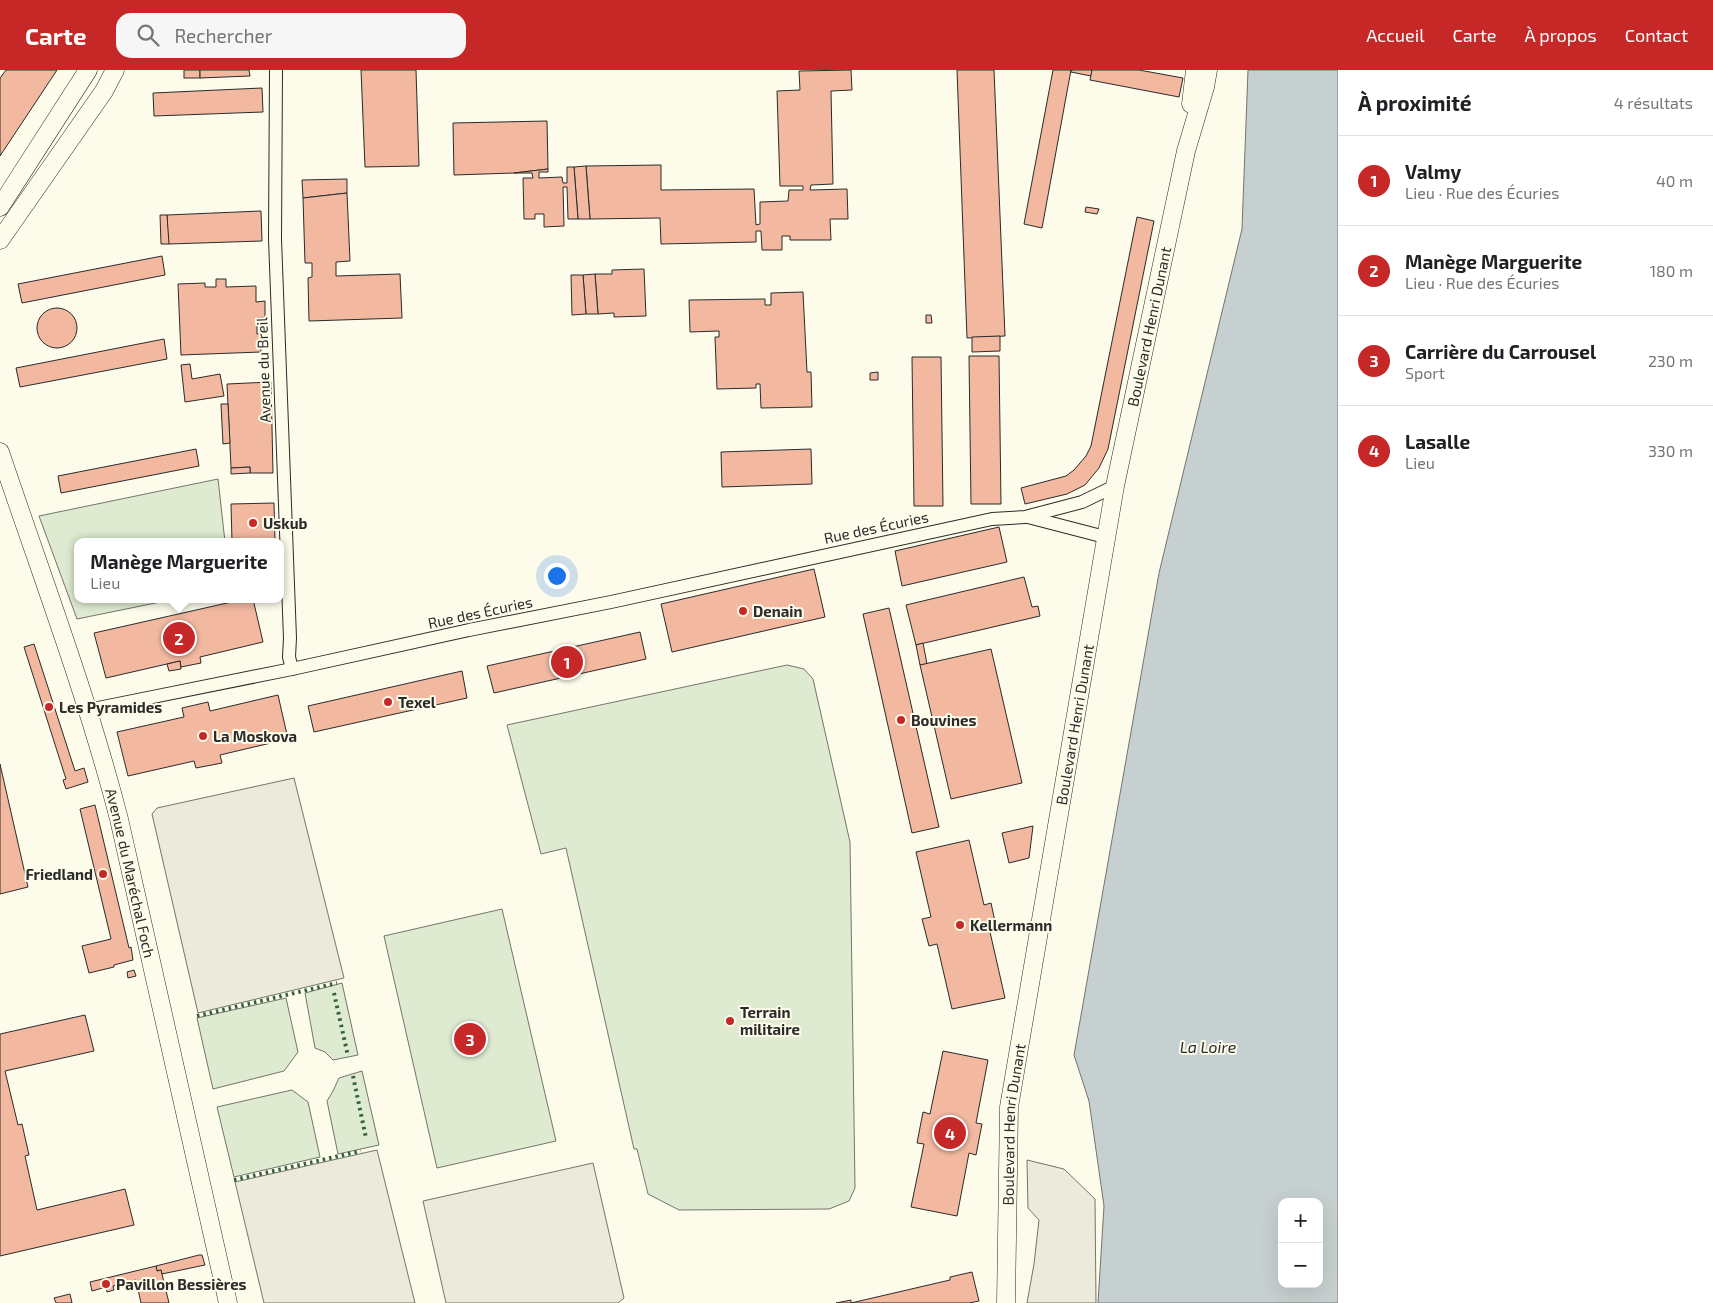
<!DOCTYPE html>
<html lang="fr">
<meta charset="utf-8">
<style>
body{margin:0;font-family:"Exo 2",sans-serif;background:#f6f6f6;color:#202124}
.controls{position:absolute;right:15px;bottom:15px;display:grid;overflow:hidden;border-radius:10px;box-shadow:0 5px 20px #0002}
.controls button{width:45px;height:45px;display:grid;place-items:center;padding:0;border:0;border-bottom:1px solid #e0e0e0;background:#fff;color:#202124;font:25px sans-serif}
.you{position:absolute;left:556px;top:505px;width:18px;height:18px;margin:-12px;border:4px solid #fff;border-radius:50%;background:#1a73e8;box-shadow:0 0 0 8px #1a73e833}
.badge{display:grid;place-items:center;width:32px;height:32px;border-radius:50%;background:#c62828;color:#fff;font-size:16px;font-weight:700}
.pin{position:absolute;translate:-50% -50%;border:2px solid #fff;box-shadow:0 1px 5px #0006}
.popup{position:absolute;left:74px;top:468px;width:210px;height:65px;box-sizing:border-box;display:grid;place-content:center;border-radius:10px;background:#fff;filter:drop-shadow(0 1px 4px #0005);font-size:16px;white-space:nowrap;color:#757577}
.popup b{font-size:19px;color:#202124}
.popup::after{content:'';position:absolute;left:50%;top:100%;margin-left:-10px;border:10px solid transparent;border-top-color:#fff}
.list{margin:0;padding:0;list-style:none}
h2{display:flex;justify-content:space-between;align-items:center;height:65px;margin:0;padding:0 20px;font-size:21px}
h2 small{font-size:16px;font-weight:400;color:#757577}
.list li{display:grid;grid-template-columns:32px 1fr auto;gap:15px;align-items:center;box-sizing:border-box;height:90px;padding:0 20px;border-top:1px solid #e0e0e0}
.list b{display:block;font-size:19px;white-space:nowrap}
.list p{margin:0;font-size:16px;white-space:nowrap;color:#757577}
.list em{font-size:16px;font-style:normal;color:#757577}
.icon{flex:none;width:28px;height:28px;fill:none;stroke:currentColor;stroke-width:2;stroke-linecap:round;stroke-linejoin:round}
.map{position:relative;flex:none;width:1338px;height:1233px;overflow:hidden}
header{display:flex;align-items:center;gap:30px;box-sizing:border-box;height:70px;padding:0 25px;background:#c62828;color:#fff}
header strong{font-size:24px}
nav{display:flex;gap:28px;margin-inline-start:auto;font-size:18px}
.search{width:350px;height:45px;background:#f6f6f6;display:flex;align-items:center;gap:12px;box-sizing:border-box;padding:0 18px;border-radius:15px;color:#757577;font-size:19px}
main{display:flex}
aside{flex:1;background:#fff}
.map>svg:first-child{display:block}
.green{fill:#deebd1;stroke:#74746e}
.parking{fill:#eceadb;stroke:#74746e}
.water{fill:#c7d0d0;stroke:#74746e;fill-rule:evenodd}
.building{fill:#f2b8a0;stroke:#2b2b2b}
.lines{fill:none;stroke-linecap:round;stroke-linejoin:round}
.street-casing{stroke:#2b2b2b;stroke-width:14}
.secondary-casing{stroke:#2b2b2b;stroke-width:19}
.street{stroke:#fdfbea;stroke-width:12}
.secondary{stroke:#fdfbea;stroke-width:18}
.hedge{stroke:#34623c;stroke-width:4;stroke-dasharray:2.5 4;stroke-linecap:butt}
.poi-dot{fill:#c62828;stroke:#fdfbea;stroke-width:2}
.labels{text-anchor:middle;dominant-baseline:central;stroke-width:4;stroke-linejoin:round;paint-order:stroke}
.street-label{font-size:15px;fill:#2b2b2b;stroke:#fdfbea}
.poi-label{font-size:15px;font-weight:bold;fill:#2b2b2b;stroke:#fdfbea;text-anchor:start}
.water-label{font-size:16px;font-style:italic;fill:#2b2b2b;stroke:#fdfbea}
</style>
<header>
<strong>Carte</strong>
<div class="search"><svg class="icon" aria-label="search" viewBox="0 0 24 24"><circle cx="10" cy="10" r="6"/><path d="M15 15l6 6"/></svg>Rechercher</div>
<nav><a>Accueil</a><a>Carte</a><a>À propos</a><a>Contact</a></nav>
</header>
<main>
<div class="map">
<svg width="1338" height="1233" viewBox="0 0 1338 1233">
<rect width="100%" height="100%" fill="#fdfbea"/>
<!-- green -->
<g class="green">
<polygon points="218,409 225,472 78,472 78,529 175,529 77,549 39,446"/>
<polygon points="787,595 804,599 813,609 850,772 855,1118 849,1131 829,1139 679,1140 648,1124 637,1079 634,1079 566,778 541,784 507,655"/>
<polygon points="502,839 556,1071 437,1098 384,866"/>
<polygon points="342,913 358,985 333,990 325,982 315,978 305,923"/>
<polygon points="286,928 298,982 284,1001 213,1019 197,948"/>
<polygon points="362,1001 379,1075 338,1084 327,1031 333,1021 339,1008"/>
<polygon points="292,1020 308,1032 320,1087 234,1107 217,1037"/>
</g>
<!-- parking -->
<g class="parking">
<polygon points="294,708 344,908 198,943 152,744 157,738"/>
<polygon points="377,1080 415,1233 264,1233 235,1112"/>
<polygon points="1027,1090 1064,1099 1095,1129 1096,1233 1027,1233 1034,1194 1039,1150 1028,1138"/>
<polygon points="593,1093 624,1228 618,1233 446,1233 423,1131"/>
</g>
<!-- water -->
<path class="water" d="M1248 0H1338V1233H1098L1104 1136 1089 1031 1074 985 1159 503 1242 159ZM1282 1132H1319V1214H1282Z"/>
<!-- building -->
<g class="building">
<polygon points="6,0 57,0 0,86 0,8"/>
<rect x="184" y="0" width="16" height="8"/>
<polygon points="200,0 249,0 250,6 200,8"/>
<polygon points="361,0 416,0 419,96 365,97"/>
<polygon points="851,0 852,20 831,21 833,114 811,115 810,120 847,119 848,149 830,149 831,170 790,170 790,166 782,166 782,180 762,180 761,161 756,161 756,172 661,174 660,148 590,149 586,96 661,95 661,120 754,119 756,155 760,154 760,132 788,131 789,120 803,120 803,116 780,116 777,21 800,20 799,1"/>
<polygon points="957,0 994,0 1005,266 967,268"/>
<polygon points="1053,0 1071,0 1042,158 1024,154"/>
<polygon points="1071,0 1092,0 1091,6 1071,2"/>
<polygon points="1092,0 1139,0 1183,8 1179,27 1090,10"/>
<polygon points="262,18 263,42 154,46 153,23"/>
<polygon points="547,51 548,99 514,103 454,105 453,53"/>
<polygon points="586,96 590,149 578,149 574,97"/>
<polygon points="567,97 574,97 578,149 568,149 567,117 563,117 564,156 544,157 544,144 535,144 535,149 524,149 523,108 533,108 532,103 514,103 548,99 548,102 539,102 539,108 562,107 563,113 567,113"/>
<polygon points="347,109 347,123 303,128 302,110"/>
<polygon points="347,123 350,191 336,192 336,206 400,204 402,248 309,251 308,208 312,207 312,193 305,193 303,128"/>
<polygon points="1086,137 1099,139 1097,144 1085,142"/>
<polygon points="261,141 262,171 169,174 168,173 167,145"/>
<polygon points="160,145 167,145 169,174 161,174"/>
<polygon points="1137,147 1154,151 1108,379 1099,398 1085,415 1067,424 1025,434 1021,418 1066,406 1074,400 1086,386 1091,376"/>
<polygon points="162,186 165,205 22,233 18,214"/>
<polygon points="644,199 646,246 614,247 614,243 598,244 595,204 612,204 612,200"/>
<polygon points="595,204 598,244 586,244 583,205"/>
<polygon points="571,205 583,205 586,244 572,245"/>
<polygon points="216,209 226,209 226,217 256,216 256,232 265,231 265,248 257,248 257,264 260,264 261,282 181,285 178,214 205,213 205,217 216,217"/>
<polygon points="803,222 807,302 811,302 812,337 761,338 760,314 756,314 756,318 717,319 715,267 719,267 719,261 690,262 689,230 765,229 765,235 771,235 771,223"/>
<circle cx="57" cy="258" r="20"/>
<polygon points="926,245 931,245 932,253 926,253"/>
<polygon points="1000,266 1000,281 972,282 972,267"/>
<polygon points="164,269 167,289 20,317 16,298"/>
<polygon points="969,286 999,286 1001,434 971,434"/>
<polygon points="912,287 941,287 943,436 914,436"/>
<polygon points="190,294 192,309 220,304 224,326 185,332 181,295"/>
<polygon points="878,302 878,310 870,310 870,303"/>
<polygon points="271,312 273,403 250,403 250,397 231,398 227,314"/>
<polygon points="221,334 228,334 230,373 223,374"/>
<polygon points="196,379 199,396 61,423 58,406"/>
<polygon points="811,379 812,414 722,417 721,382"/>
<polygon points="250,397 250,403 231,404 231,398"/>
<polygon points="274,433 275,472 232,472 231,434"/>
<polygon points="999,457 1007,492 902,516 895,481"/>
<polygon points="814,499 825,547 672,582 661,534"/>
<polygon points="1024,507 1032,537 1038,536 1040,546 916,575 906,535"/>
<polygon points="245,529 253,529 263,572 200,587 201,593 181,597 180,591 106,608 94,563"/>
<polygon points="889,538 939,757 912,763 863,544"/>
<polygon points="640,562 646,589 494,623 487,596"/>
<polygon points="923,573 927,594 920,595 916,575"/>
<polygon points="34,574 75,701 84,698 88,712 66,719 63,710 66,709 24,577"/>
<polygon points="991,579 1022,713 951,729 920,595"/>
<polygon points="180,591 181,599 169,601 167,594"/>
<polygon points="462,601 467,628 314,662 308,636"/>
<polygon points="278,625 288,669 220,685 222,693 196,698 194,691 128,706 117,662 184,647 182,638 208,632 210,641"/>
<polygon points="0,694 28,817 0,824"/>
<polygon points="95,735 129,878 131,877 133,890 114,895 114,897 89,903 82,876 111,869 80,739"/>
<polygon points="1033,756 1029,788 1009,793 1002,763"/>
<polygon points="969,770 984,835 991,833 997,861 990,862 1005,928 952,939 937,874 929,876 922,849 931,847 916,782"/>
<polygon points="134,900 136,906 128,908 127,902"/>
<polygon points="85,945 94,981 5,1001 18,1055 22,1054 29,1085 25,1086 37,1140 125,1119 134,1155 0,1186 0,964"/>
<polygon points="943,981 988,990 976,1053 982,1054 976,1085 969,1083 957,1146 911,1137 924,1074 917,1073 923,1042 930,1044"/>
<polygon points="199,1185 202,1185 205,1195 162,1204 161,1200 157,1201 156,1196"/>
<polygon points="156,1196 157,1201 161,1200 169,1233 141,1233 136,1210 113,1216 114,1220 107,1222 106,1217 92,1221 90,1212"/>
<polygon points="972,1202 979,1231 969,1233 836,1233 851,1230 851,1233 950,1210 950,1207"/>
<polygon points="70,1224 72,1233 56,1233 54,1228"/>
</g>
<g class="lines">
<defs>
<g id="street">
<polyline points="276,0 275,169 290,568 289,587 292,599"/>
<polyline points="1028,447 1105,467"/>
<polyline points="88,640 292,599 469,560 611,532 992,449 1025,447 1082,432 1115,416"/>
</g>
<g id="secondary">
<polyline points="1191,34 1195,0"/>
<polyline points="0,137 88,0"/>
<polyline points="0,170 104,21 115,0"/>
<path id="s1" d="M0 382C41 504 87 625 119 749L228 1233"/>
<path id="s2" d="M1006 1233 1009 1037 1115 416 1186 81 1205 17 1208 0"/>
</g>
</defs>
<!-- street casing -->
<use href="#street" class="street-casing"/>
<!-- secondary casing -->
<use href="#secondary" class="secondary-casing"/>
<!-- street -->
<use href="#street" class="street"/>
<!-- secondary -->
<use href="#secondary" class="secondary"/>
<!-- hedge -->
<g class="hedge">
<polyline points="334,923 348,986"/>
<polyline points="197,946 337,913"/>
<polyline points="353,1006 366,1068"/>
<polyline points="234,1110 361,1081"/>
</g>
</g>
<!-- markers -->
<g class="poi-dot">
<circle cx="253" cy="453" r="5"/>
<circle cx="743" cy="541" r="5"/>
<circle cx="388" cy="632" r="5"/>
<circle cx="49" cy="637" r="5"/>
<circle cx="901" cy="650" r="5"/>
<circle cx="203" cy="666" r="5"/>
<circle cx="103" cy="804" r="5"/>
<circle cx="960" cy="855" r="5"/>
<circle cx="730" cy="951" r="5"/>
<circle cx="106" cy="1214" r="5"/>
</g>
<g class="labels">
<!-- street labels -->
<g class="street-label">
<text stroke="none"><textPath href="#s2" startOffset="989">Boulevard Henri Dunant</textPath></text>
<text transform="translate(263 300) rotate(-92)">Avenue du Breil</text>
<text transform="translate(876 457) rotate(-12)">Rue des Écuries</text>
<text transform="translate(480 542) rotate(-12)">Rue des Écuries</text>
<text stroke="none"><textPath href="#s2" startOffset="584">Boulevard Henri Dunant</textPath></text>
<text stroke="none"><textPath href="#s1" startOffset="441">Avenue du Maréchal Foch</textPath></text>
<text stroke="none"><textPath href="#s2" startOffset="179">Boulevard Henri Dunant</textPath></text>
</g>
<!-- poi labels -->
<g class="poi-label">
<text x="263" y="453">Uskub</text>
<text x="753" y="541">Denain</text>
<text x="398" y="632">Texel</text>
<text x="59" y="637">Les Pyramides</text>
<text x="911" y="650">Bouvines</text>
<text x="213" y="666">La Moskova</text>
<text x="93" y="804" text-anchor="end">Friedland</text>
<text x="970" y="855">Kellermann</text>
<text x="740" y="942">Terrain<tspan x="740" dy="17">militaire</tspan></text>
<text x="116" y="1214">Pavillon Bessières</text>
</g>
<!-- water labels -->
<g class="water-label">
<text x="1208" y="976">La Loire</text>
</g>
</g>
</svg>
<div class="controls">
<button>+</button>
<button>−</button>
</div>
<div class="you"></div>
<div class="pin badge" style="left:567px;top:592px">1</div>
<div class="pin badge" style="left:179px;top:568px">2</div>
<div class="popup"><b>Manège Marguerite</b>Lieu</div>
<div class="pin badge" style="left:470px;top:969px">3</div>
<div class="pin badge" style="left:950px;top:1063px">4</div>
</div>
<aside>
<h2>À proximité<small>4 résultats</small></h2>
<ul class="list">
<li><span class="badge">1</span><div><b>Valmy</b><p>Lieu · Rue des Écuries</p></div><em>40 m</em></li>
<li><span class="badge">2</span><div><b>Manège Marguerite</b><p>Lieu · Rue des Écuries</p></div><em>180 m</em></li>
<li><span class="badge">3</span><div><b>Carrière du Carrousel</b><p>Sport</p></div><em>230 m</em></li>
<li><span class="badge">4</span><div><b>Lasalle</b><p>Lieu</p></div><em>330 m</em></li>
</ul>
</aside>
</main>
